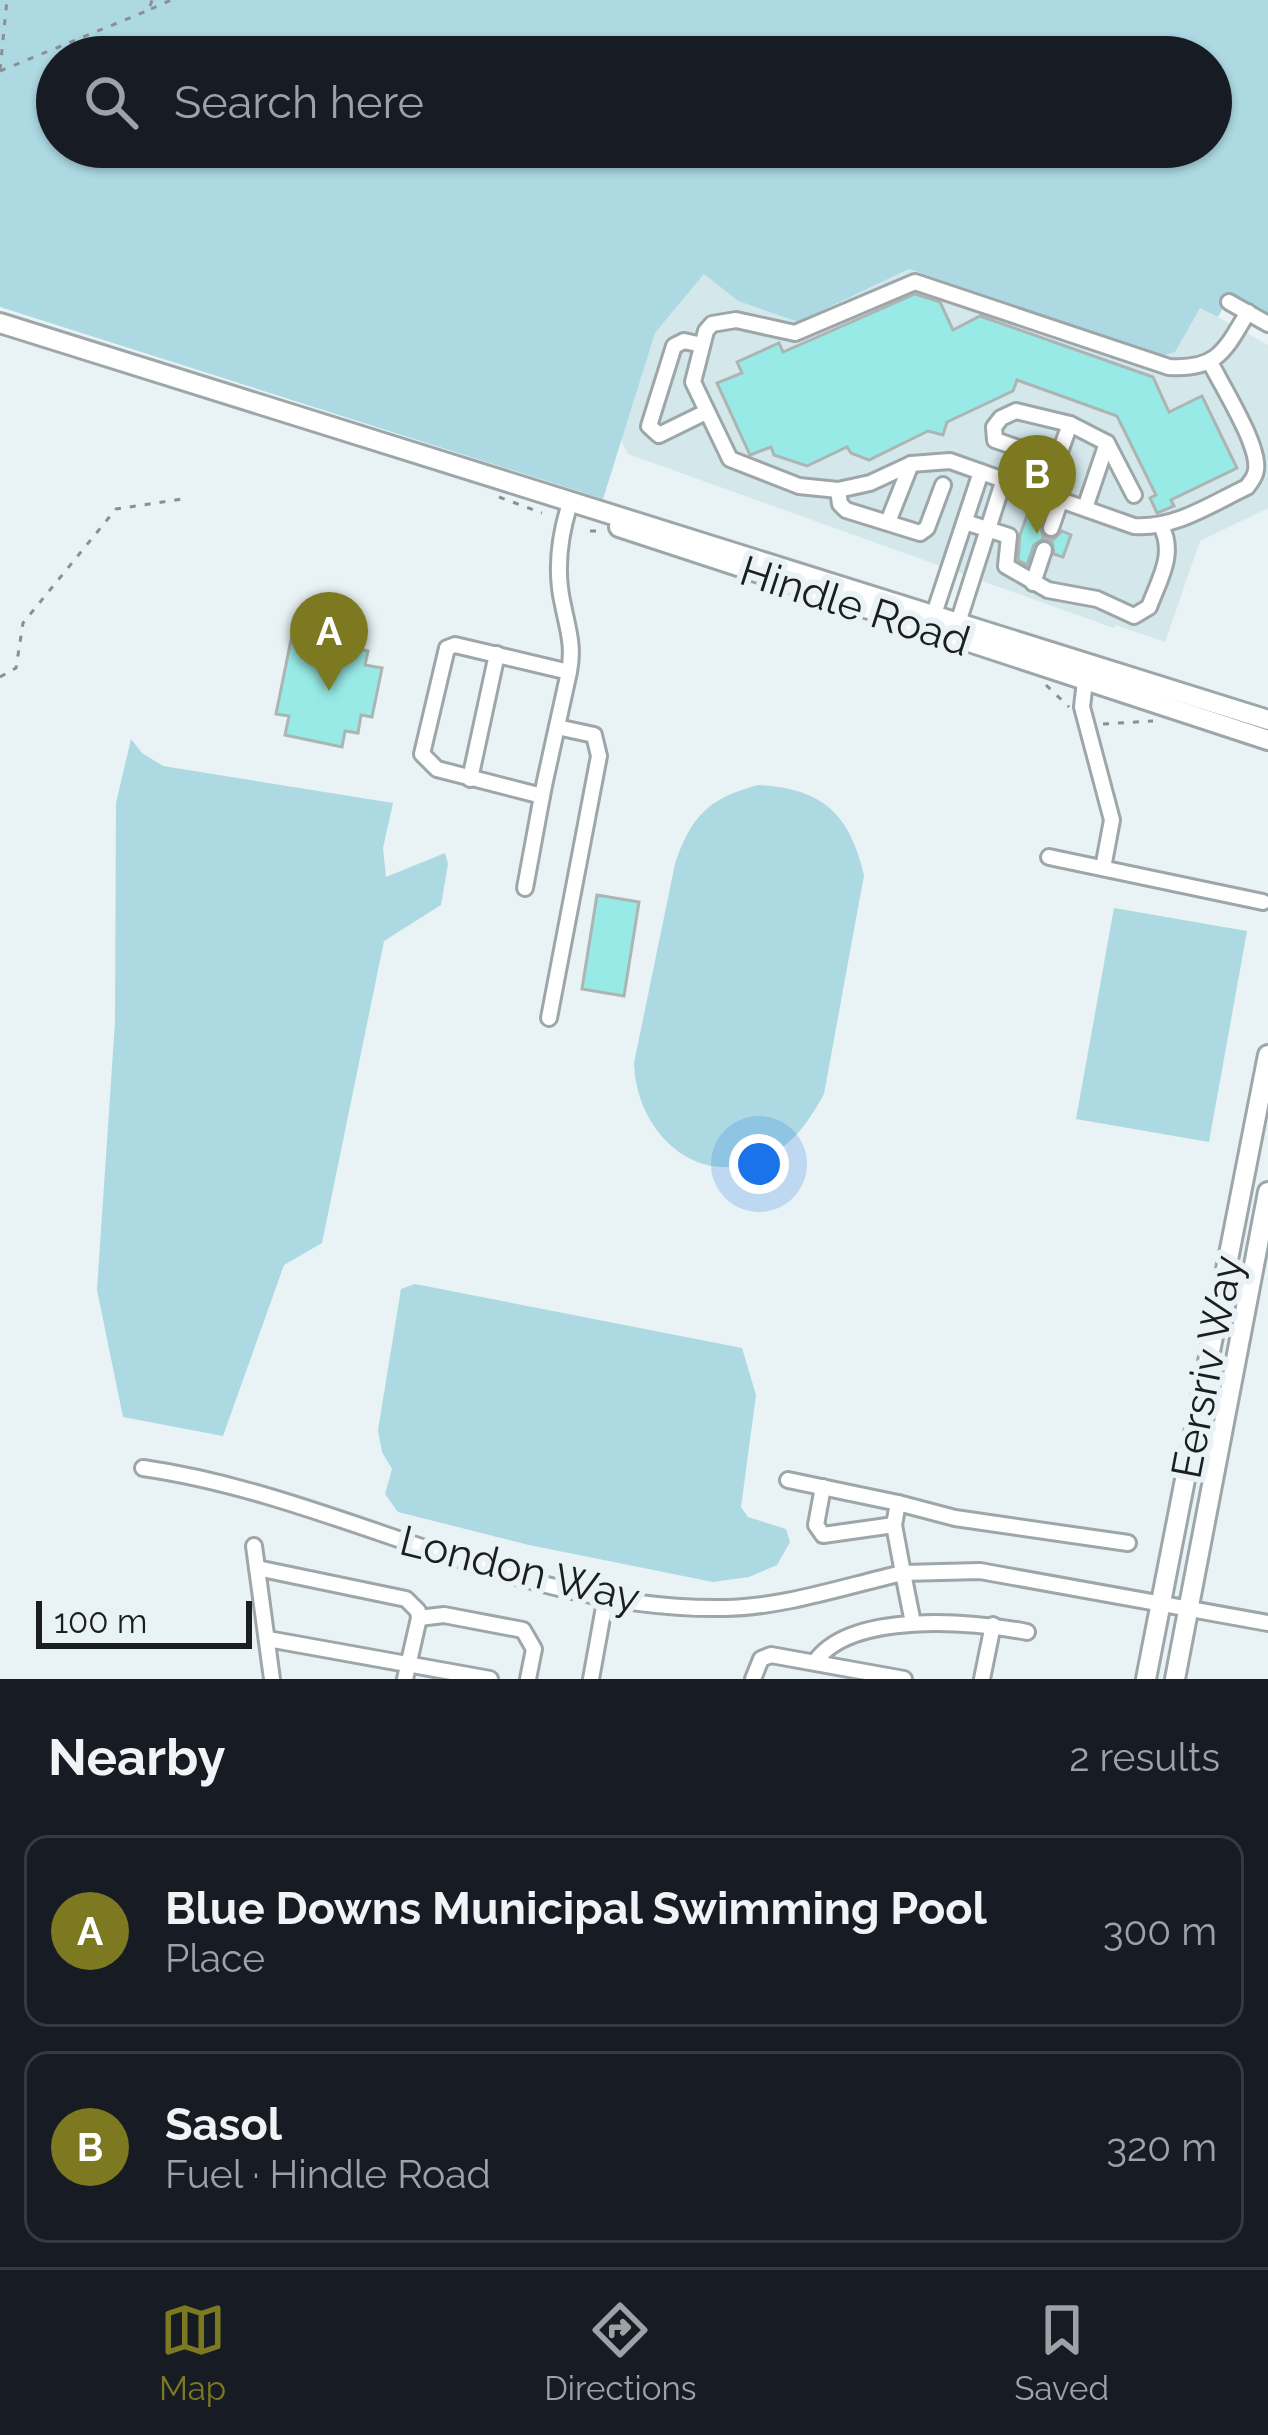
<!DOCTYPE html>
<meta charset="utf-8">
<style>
body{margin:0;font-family:Raleway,sans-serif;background:#20242c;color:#f1f3f6}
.scale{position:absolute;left:36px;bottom:30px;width:216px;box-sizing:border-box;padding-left:12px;border:6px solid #1a1e1e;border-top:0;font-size:33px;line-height:42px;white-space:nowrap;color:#1a1e1e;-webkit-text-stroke:9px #e9f2f4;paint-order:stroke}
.you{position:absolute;left:759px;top:1164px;width:42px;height:42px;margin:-30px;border:9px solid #fff;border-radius:50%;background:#1a73e8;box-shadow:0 0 0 18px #1a73e833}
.badge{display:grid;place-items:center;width:78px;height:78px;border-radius:50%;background:#7c7920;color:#fff;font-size:39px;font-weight:700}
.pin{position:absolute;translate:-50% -99px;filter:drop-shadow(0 3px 6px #0008)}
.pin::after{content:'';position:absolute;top:63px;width:42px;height:36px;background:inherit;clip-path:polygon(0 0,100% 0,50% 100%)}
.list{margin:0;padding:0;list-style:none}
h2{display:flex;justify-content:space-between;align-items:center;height:156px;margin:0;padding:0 48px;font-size:51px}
h2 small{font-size:39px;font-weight:400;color:#9ea1a6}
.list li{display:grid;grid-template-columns:78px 1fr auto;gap:36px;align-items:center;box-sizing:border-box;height:192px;margin:0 24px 24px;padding:0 24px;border:3px solid #363941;border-radius:24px}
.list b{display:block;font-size:45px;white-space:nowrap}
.list p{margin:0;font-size:39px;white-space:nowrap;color:#9ea1a6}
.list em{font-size:39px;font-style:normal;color:#9ea1a6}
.icon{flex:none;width:66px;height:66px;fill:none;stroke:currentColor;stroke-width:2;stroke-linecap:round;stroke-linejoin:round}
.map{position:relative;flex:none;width:1268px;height:1679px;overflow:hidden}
.search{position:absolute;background:#171b24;box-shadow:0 3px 9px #0004;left:36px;right:36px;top:36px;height:132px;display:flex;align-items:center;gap:30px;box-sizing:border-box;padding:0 42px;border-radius:66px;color:#9ea1a6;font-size:45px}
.sheet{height:588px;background:#171b24}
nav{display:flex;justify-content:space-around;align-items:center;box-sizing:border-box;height:168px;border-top:3px solid #363941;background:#171b24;font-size:33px;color:#9ea1a6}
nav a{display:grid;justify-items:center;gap:6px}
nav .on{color:#7c7920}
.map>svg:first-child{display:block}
.built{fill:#d4e7eb}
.green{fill:#add9e3;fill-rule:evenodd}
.building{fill:#98eae6;stroke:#acb5b4;stroke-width:3}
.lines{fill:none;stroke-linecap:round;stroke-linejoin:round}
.minor-casing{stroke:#9da6a8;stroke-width:20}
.major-casing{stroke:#9da6a8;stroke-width:24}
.path{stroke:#8a9091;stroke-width:3;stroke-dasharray:6 9;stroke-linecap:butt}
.minor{stroke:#fff;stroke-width:14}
.major{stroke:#fff;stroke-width:18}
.labels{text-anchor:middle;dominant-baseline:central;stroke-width:12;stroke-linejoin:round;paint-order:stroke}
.street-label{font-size:42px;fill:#1a1e1e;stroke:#e9f2f4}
</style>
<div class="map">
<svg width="1268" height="1679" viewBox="0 0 1268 1679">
<rect width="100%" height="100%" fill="#e9f2f4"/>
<!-- built -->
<polygon class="built" points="909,269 1159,357 1175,352 1200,307 1268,345 1268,508 1200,541 1165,642 1116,625 1114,628 628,454 621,440 655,333 704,274 738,301 798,322"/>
<!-- green -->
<g class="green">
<path d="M0 0H1268V316L1230 294 1218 317 1200 308 1175 352 1159 357 909 269 798 322 738 301 704 274 655 333 603 499 0 307ZM57 57H1211V147H57Z"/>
<polygon points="131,739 142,753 163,766 393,803 383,848 386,877 445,853 448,864 441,905 384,941 322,1243 284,1265 223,1436 123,1417 97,1290 115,1022 116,803"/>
<path d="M758 785C821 788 850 813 864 875L824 1094C810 1119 795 1143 768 1156 698 1193 636 1132 634 1063L675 864C691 816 709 798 758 785Z"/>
<polygon points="1114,908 1247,931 1209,1142 1076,1119"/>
<polygon points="415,1284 742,1348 756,1395 741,1507 748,1517 786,1529 790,1542 777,1565 749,1577 713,1582 529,1545 398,1512 385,1494 392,1469 382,1452 378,1430 401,1289"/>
</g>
<!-- building -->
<g class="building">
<polygon points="915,294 940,302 953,330 980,316 1153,377 1169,412 1202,396 1237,468 1171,500 1174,506 1157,513 1150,498 1156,495 1117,416 1017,380 1013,391 947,422 943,435 928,431 869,460 851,453 847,447 807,466 774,455 771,447 750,455 717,383 742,373 737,362 779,343 783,352"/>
<polygon points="1032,502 1046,507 1040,525 1043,536 1054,539 1062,531 1071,535 1063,557 1054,554 1052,542 1043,539 1034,545 1027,565 1018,560 1020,535"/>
<polygon points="309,627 356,636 354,648 368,651 365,665 382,668 372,717 361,715 358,733 345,731 342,747 285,735 289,716 276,714 292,635 307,637"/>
<polygon points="597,895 639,902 624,996 582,989"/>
</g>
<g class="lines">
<defs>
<g id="minor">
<polyline points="1229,302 1268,324"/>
<polyline points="702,345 684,341 674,346 649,426 659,435 706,412"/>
<path d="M1210 362C1222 386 1260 446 1256 470 1255 478 1251 481 1247 487 1211 504 1175 529 1134 526L950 461 911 464 870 483 838 490 799 486 730 459 693 382 706 331 712 324 736 320 795 333 915 282 1169 367C1218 370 1225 350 1248 312"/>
<polyline points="1057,461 995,440 994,427 1001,418 1016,411 1070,424 1107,443 1134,495"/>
<polyline points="838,490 840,504 846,510 920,533 927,528 943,485"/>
<polyline points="1045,494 1070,424"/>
<polyline points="1085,508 1107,443"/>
<polyline points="888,522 911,464"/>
<path d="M965 522 1009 536 1006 566 1048 590 1097 599 1134 616 1149 607C1159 580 1176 554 1161 526"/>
<polyline points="1051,528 1061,499"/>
<polyline points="1033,583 1044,550"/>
<polyline points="932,620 981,472"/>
<polyline points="956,629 1004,479"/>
<path d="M569 672 455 645 447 648 422 754 437 769 542 796 545 781 569 672C574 646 568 630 563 605 555 571 560 533 571 500"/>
<polyline points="1085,681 1082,707 1112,820 1103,868"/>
<polyline points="470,779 497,654"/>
<polyline points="1049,857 1263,902"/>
<polyline points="525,888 542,796"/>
<polyline points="549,1018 599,756 594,735 557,727"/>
<path d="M143 1468C339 1496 520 1612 725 1608 785 1607 845 1586 903 1573L913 1623"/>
<polyline points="788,1480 898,1503 894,1525 903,1573 980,1571 1268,1623"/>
<polyline points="823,1487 816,1525 823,1535 894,1525"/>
<polyline points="898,1503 955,1518 1128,1543"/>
<polyline points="254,1546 272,1679"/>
<polyline points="257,1568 406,1599 418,1611 419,1618 405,1679"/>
<polyline points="419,1618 444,1615 523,1630 534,1649 528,1679"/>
<polyline points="268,1639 490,1679"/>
<path d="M815 1662C850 1611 972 1621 1027 1632"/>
<polyline points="591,1679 606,1596"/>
<polyline points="753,1679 761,1659 771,1655 904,1679"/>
<polyline points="982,1679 993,1625"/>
</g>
<g id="major">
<polyline points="0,323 1268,720"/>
<polyline points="619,527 1268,740"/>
<polyline points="1146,1679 1268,1055"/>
<polyline points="1175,1679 1268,1192"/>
</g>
</defs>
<!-- minor casing -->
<use href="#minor" class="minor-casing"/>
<!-- major casing -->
<use href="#major" class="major-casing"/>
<!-- path -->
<g class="path">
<polyline points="151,9 171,0"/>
<polyline points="0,70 7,0"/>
<polyline points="0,71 149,10 152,0"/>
<polyline points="499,497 542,513"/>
<polyline points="590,531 600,531"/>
<polyline points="0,677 16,668 23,623 116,509 182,499"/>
<polyline points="1046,685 1069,707"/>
<polyline points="1103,724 1153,721"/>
</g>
<!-- minor -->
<use href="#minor" class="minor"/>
<!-- major -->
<use href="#major" class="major"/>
</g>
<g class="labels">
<!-- street labels -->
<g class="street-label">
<text transform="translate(855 606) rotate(18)">Hindle Road</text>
<text transform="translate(1207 1367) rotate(-79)">Eersriv Way</text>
<text transform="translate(520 1569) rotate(14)">London Way</text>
</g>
</g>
</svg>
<div class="scale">100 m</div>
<div class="you"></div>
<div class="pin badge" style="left:329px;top:691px">A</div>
<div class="pin badge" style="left:1037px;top:534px">B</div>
<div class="search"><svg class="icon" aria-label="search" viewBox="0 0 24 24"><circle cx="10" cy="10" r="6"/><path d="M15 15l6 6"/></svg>Search here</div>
</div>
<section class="sheet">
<h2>Nearby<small>2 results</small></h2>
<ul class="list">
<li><span class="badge">A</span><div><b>Blue Downs Municipal Swimming Pool</b><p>Place</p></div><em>300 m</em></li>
<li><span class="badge">B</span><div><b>Sasol</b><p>Fuel · Hindle Road</p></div><em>320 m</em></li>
</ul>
</section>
<nav>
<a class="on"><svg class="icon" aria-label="map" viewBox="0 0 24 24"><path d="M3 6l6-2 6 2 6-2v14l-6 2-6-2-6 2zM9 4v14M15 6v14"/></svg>Map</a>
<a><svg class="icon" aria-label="directions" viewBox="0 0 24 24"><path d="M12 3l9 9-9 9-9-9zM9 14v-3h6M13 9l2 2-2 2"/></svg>Directions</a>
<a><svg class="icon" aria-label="saved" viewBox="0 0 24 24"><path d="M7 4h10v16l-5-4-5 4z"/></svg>Saved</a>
</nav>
